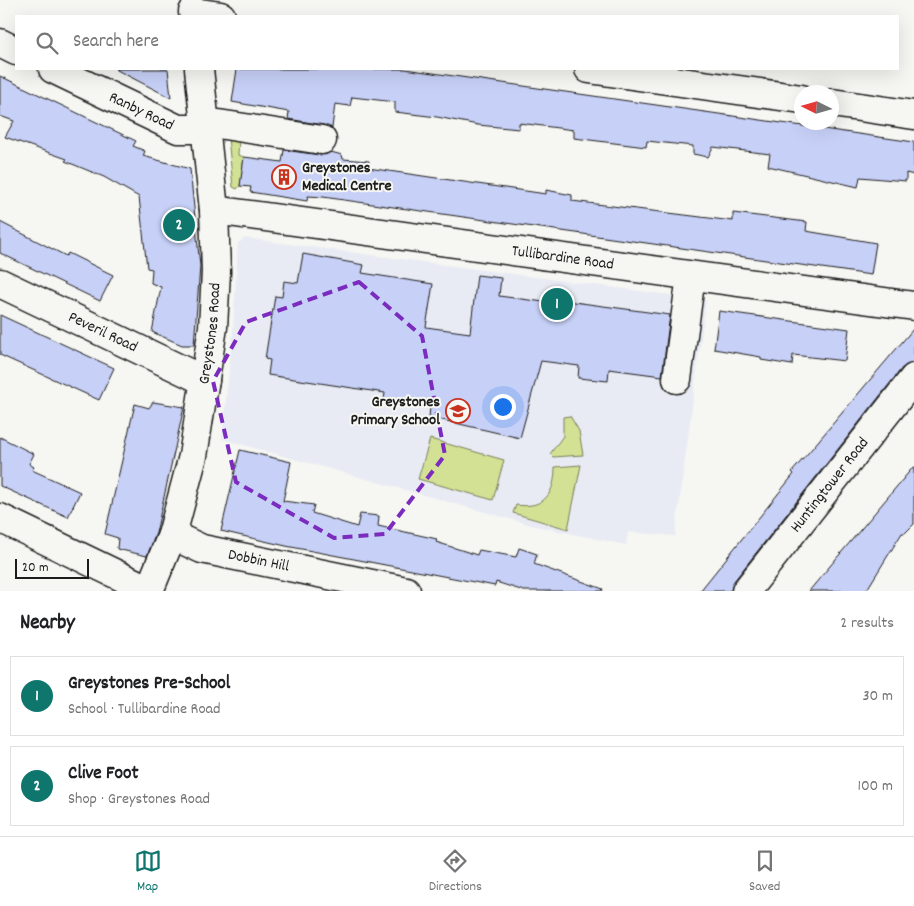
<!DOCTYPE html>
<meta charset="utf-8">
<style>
body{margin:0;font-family:Dekko,sans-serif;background:#f2f2f2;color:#202124}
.compass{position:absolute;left:794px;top:85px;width:45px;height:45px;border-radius:50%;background:#fff;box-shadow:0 5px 20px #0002;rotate:275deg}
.scale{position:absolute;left:15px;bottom:12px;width:74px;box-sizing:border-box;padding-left:5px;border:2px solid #1c1c1c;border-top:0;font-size:14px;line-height:18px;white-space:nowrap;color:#1c1c1c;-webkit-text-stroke:4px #f6f6f2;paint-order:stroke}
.you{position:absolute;left:502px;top:406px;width:18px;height:18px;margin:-12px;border:4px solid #fff;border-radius:50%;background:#1a73e8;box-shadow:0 0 0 8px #1a73e833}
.badge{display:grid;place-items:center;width:32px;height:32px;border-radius:50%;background:#0f766e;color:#fff;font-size:16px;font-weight:700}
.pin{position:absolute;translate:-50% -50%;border:2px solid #fff;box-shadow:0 1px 5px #0006}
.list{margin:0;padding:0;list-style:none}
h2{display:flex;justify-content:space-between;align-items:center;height:65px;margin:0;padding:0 20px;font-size:21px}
h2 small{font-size:16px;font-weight:400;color:#757577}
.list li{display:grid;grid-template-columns:32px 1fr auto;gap:15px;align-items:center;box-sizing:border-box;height:80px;margin:0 10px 10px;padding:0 10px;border:1px solid #e0e0e0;border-radius:0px}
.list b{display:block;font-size:19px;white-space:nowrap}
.list p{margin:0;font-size:16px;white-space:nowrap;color:#757577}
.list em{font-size:16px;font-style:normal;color:#757577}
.icon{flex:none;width:28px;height:28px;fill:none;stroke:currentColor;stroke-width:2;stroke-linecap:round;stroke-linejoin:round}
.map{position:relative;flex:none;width:914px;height:591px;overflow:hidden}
.search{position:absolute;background:#fff;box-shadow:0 5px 20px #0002;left:15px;right:15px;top:15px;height:55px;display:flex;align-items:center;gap:12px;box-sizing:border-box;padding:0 18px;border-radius:0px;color:#757577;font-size:19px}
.sheet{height:245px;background:#fff}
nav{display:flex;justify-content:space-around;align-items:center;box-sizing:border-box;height:70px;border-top:1px solid #e0e0e0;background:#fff;font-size:14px;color:#757577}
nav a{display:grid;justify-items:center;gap:2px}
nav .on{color:#0f766e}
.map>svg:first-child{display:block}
.built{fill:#e8ebf4}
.green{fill:#d3e195;stroke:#787e58}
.building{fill:#c7d0f7;stroke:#1c1c1c}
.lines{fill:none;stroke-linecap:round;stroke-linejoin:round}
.minor-casing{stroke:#1c1c1c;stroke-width:31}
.minor{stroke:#f6f6f2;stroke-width:28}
.marked{fill:none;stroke:#7b2cbf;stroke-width:4;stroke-dasharray:10 6;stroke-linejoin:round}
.labels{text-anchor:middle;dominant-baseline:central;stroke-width:4;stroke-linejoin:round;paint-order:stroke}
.street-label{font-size:16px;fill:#1c1c1c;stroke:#f6f6f2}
.poi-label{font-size:16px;font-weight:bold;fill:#1c1c1c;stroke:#f6f6f2;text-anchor:start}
</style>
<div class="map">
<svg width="914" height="591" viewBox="0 0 914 591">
<rect width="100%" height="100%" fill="#f6f6f2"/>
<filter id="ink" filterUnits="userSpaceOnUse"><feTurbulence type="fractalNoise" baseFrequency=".02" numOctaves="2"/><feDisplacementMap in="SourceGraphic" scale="10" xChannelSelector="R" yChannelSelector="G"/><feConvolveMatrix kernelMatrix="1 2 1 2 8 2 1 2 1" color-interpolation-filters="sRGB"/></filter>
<g filter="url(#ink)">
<!-- built -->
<polygon class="built" points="245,238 706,300 675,536 628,532 626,545 535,526 222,439 233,331 238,243"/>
<!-- green -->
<g class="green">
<polygon points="228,137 239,140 238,155 244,157 240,186 237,189 233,187"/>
<polygon points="570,416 579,431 583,455 553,457 550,454 563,436 563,417"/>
<polygon points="430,439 504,460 493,500 418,479"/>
<path d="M581 465 568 529 513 513 516 505C544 509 555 494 555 467Z"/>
</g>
<!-- building -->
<g class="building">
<polygon points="115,69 168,69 171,98"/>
<polygon points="237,69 405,69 914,142 914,175 906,173 906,181 860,177 858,187 768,166 770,154 713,147 708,157 693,154 693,146 647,141 646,147 574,138 574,130 519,123 519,129 478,125 437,117 395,112 395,102 352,97 350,106 335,104 332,128 324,125 288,119 289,112 232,102"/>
<polygon points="0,76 136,141 133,146 145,151 143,156 190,169 200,266 194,345 182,345 152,332 161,287 151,283 152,269 147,268 139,197 104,177 65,161 67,159 5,137 14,121 0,116"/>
<polygon points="284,150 320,155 331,152 342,155 343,159 369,161 368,168 546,194 546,190 572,195 572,201 733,221 733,213 807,222 806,231 876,243 871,275 323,197 308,196 307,201 250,192 251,187 240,186 244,157 282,162"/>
<polygon points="0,222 66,256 68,253 113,275 100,301 0,253"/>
<polygon points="303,254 364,265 362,273 433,284 426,327 470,333 477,275 501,278 499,296 559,304 559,300 670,315 662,376 609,369 608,381 578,378 579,366 541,361 520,438 429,417 430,407 384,400 385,393 268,375 270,360 265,359 275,296 282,297 284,281 298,283"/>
<polygon points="719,311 849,329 845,361 793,355 792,365 761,360 761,357 714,349"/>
<polygon points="0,315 114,368 99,400 0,355"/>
<polygon points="914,328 914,363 902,368 734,581 731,591 700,591 794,474 792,472"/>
<polygon points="153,402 184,407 156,533 147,556 117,549 118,538 105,534 135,404 149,408"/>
<polygon points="0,437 34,454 29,464 34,467 32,470 80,492 68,517 0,486"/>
<polygon points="240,450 291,462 283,501 314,505 312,513 357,527 360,514 379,516 378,526 437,539 436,542 477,555 479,550 516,557 519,548 537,554 534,564 603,589 602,591 524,591 496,582 495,586 286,546 221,531"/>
<polygon points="914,466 914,524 905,533 902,533 866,591 809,591"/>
</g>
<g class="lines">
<defs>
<g id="minor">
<polyline points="193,12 221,16"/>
<polyline points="0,43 16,51"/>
<path id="s1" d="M53 69 178 129H205"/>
<polyline points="589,69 802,99"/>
<polyline points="832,103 914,115"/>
<polyline points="205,122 322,140"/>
<path id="s2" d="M214 210 914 306"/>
<path id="s3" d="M0 283 205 381"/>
<polyline points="677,379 691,276"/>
<polyline points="0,518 149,590"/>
<path id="s4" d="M172 535 202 549 406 591"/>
<path id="s5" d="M149 591 172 535 193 456 213 327 216 272 214 210 199 69"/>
<path id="s6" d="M746 591 914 378"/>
</g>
</defs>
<!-- minor casing -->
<use href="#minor" class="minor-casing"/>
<!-- minor -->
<use href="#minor" class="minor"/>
</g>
</g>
<!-- marked area -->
<path class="marked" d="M359 282 422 336 445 455 385 534 334 538 236 482 213 381 246 322Z"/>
<!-- icons -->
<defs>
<symbol id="building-ring" viewBox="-11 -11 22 22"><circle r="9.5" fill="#f6f6f2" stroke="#c8321e" stroke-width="1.5"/><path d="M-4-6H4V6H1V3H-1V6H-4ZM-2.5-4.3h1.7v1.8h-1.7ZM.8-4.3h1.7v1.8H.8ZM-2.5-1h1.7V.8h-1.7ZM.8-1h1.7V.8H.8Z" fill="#c8321e"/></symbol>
<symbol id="school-ring" viewBox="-11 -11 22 22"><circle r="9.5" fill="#f6f6f2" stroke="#c8321e" stroke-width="1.5"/><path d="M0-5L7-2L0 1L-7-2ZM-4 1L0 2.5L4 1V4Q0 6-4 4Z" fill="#c8321e"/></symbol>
</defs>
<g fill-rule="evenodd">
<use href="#building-ring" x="270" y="163" width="28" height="28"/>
<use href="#school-ring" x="444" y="397" width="28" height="28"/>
</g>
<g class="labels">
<!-- street labels -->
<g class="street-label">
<text stroke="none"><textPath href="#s1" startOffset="98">Ranby Road</textPath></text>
<text stroke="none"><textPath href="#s2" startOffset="352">Tullibardine Road</textPath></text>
<text stroke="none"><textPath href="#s3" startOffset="114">Peveril Road</textPath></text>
<text stroke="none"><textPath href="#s5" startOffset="266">Greystones Road</textPath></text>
<text stroke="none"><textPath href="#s6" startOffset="135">Huntingtower Road</textPath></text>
<text stroke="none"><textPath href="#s4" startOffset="91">Dobbin Hill</textPath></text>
</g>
<!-- poi labels -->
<g class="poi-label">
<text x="302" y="168">Greystones<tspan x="302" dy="18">Medical Centre</tspan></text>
<text x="440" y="402" text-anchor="end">Greystones<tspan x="440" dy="18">Primary School</tspan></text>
</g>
</g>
</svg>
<svg class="compass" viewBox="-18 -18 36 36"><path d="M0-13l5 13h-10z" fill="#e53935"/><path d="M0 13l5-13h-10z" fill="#757577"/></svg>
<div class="scale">20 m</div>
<div class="you"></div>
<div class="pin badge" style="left:557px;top:304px">1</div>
<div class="pin badge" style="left:179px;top:225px">2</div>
<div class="search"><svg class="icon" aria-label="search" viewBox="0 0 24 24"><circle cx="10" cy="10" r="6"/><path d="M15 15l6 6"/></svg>Search here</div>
</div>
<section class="sheet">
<h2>Nearby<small>2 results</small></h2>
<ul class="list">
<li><span class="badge">1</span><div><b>Greystones Pre-School</b><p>School · Tullibardine Road</p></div><em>30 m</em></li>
<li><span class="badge">2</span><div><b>Clive Foot</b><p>Shop · Greystones Road</p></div><em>100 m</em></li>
</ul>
</section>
<nav>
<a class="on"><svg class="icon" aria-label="map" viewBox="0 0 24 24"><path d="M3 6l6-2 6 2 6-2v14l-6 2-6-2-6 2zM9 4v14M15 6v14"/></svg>Map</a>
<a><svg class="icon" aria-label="directions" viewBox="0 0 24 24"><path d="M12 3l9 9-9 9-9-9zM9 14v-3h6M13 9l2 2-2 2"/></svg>Directions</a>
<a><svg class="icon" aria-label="saved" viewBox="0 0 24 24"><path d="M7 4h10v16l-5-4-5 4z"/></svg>Saved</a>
</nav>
